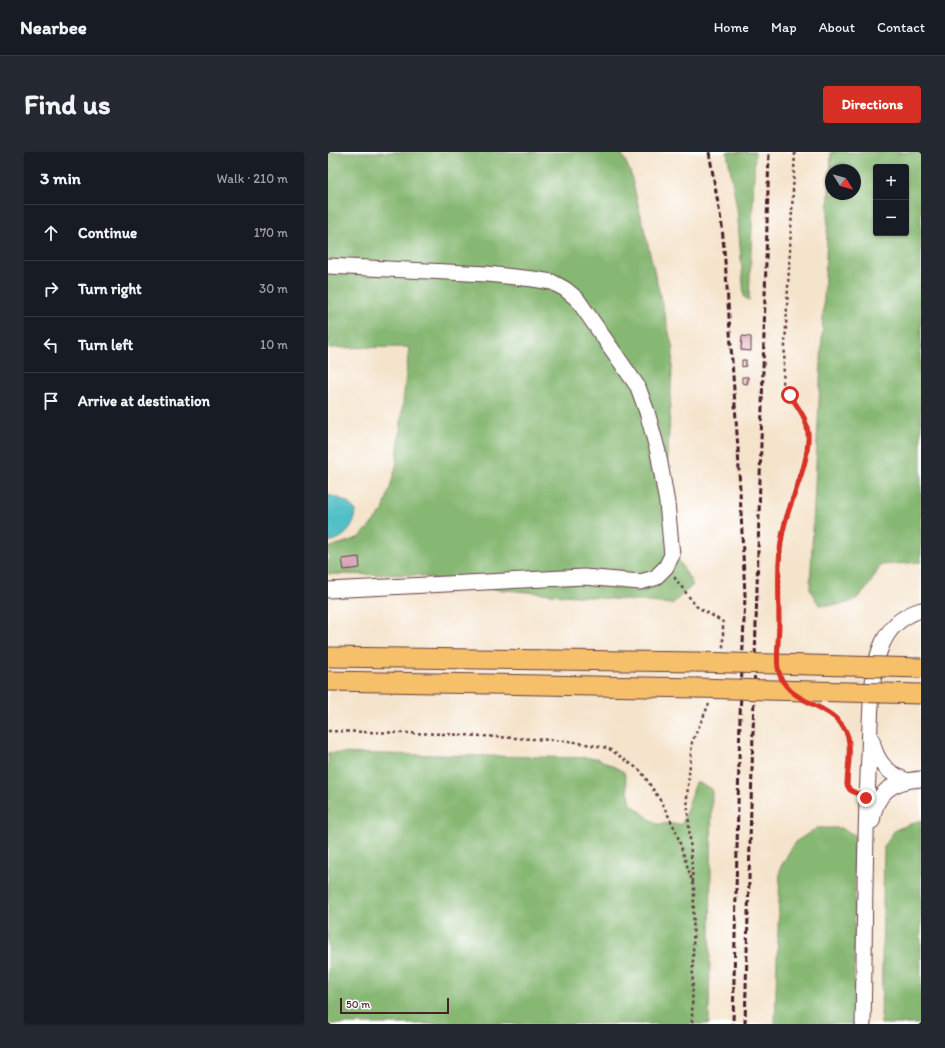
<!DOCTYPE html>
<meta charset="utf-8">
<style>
body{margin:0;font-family:Itim,sans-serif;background:#242831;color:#f1f3f6}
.controls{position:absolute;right:12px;top:12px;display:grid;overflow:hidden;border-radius:4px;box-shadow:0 1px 3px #0004}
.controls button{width:36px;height:36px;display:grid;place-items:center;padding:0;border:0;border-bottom:1px solid #363941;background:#171b24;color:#f1f3f6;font:20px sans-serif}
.compass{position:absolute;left:497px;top:12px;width:36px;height:36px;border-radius:50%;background:#171b24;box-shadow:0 1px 3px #0004;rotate:127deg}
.scale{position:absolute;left:12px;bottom:10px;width:109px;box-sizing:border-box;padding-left:4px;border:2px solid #4a1f2b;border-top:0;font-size:11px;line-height:14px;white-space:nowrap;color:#4a1f2b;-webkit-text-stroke:3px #fff;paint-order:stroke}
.stop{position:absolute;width:12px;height:12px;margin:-9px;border:3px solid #d93025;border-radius:50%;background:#fff}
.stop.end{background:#d93025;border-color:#fff;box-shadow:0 1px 4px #0008}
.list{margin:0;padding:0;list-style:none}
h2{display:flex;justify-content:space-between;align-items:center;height:52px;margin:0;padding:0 16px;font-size:17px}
h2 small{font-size:13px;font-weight:400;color:#9ea1a6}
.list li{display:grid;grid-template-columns:26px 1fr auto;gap:12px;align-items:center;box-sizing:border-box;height:56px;padding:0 16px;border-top:1px solid #363941}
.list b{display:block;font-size:15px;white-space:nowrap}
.list em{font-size:13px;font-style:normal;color:#9ea1a6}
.icon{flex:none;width:22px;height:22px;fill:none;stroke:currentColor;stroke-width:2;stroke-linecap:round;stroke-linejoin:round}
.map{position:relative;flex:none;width:593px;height:872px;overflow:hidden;border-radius:4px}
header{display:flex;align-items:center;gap:24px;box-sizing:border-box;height:56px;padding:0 20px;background:#171b24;border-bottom:1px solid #363941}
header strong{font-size:19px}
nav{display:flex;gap:22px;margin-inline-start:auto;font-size:14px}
.intro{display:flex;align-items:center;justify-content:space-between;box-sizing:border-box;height:96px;padding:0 24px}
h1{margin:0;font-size:28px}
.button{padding:10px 18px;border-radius:4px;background:#d93025;color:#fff;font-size:14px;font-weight:700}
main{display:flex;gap:24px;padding:0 24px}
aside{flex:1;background:#171b24;border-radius:4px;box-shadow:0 1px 3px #0004}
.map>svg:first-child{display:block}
.forest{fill:#87b873;stroke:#686c4f;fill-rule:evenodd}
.water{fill:#51bfc6;stroke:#4e6f78}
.building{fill:#d290ac}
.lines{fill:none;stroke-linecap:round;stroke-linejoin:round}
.minor-casing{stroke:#643d43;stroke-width:17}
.major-casing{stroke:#643d43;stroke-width:21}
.path{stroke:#643d43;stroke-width:2.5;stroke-dasharray:3 3;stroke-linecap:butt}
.minor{stroke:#fff;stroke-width:15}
.major{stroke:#f6c06b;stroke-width:19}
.rail{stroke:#4a1f2b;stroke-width:3;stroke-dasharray:6 3;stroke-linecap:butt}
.major-bridge-casing{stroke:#643d43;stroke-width:21;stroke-linecap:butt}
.major-bridge{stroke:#f6c06b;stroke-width:19}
.route{stroke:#d93025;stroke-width:5}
</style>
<header>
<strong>Nearbee</strong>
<nav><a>Home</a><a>Map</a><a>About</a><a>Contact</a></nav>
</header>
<div class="intro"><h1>Find us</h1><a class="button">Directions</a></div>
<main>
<aside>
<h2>3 min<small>Walk · 210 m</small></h2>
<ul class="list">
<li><svg class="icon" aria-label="ahead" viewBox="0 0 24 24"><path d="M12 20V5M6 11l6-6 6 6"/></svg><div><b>Continue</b></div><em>170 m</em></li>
<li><svg class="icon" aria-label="right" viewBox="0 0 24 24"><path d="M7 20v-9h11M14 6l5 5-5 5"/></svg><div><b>Turn right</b></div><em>30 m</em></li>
<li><svg class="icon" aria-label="left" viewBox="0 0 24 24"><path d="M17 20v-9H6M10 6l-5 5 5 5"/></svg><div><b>Turn left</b></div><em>10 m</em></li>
<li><svg class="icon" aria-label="arrive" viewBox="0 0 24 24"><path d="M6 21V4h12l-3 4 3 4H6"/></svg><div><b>Arrive at destination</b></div></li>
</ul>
</aside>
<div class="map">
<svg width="593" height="872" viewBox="0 0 593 872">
<rect width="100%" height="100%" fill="#fff"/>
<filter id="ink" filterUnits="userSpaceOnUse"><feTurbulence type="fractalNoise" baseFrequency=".025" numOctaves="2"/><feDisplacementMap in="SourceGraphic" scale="8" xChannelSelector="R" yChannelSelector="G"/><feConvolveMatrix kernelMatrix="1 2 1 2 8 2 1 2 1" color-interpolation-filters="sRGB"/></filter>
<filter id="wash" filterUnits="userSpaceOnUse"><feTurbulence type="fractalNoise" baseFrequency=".012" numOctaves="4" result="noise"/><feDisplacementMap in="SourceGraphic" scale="16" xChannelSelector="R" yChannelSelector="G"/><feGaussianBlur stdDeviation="0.9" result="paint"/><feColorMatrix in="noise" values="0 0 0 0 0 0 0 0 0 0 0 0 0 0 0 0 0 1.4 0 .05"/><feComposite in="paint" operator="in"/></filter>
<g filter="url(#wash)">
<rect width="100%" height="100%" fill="#f5e4cc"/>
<!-- forest -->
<g class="forest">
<polygon points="0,0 293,0 302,19 345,197 338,342 340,390 365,433 344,452 140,435 90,423 0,422 0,396 32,385 55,359 68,315 81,195 0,196"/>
<polygon points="399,0 427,0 421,149 416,145 409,56"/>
<path d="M503 0H593V410L553 413C534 444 532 455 491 453L482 437ZM548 15H578V81H548ZM503 18H527V42H503Z"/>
<polygon points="0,601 269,606 296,620 303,652 328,672 354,672 368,630 384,637 381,872 0,872"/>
<polygon points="593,668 593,872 553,872 556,694 567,678"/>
<polygon points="489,676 512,676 527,683 526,872 447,872 452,716 467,690"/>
</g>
<!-- water -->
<path class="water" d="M0 343C12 346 20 349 28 359 27 375 17 387 0 390Z"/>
<g id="blocks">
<!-- building -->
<g class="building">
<polygon points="414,184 423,185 423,199 413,198"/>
<polygon points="414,208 418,208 418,214 414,215"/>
<polygon points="414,225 420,225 419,232 414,231"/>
<polygon points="31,405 32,416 16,418 14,407"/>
</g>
</g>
</g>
<g filter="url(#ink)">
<use href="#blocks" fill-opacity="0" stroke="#643d43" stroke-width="1"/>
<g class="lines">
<defs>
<g id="minor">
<polyline points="0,114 159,122 205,127 224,130 237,137 249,147 310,235 319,260 330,300 339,351 344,403 338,415 327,426 312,430 256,425 0,438"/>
<path d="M544 588C548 609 558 620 577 628"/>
<path d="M544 669C548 639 565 629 593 627"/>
<path d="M535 872C537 782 536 693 541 603 542 574 542 522 553 495 560 476 574 464 593 458"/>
</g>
<g id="major">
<polyline points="0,505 369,510"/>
<polyline points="0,529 368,536"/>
</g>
</defs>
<!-- minor casing -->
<use href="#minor" class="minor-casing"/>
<!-- major casing -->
<use href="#major" class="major-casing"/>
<!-- path -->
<g class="path">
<polyline points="346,425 368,454 395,470 395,496"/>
<polyline points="450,497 452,403 456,372 477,308 480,282 477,266 455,232 467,0"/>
<path d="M493 556C531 580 519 595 519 633L525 640"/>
<polyline points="0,579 117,582 241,589 280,596 313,619 334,651 348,679 366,735 364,872"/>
<polyline points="365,730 359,645 364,590 381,552"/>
</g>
<!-- minor -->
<use href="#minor" class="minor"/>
<!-- major -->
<use href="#major" class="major"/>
<!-- rail -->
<g class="rail">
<polyline points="381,0 394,74 398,121 410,297 417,444 412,565 405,872"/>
<polyline points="417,872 441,0"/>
</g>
<defs>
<g id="major-bridge">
<polyline points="369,510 593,516"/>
<polyline points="368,536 593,542"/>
</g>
</defs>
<!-- major-bridge casing -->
<use href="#major-bridge" class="major-bridge-casing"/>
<!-- major-bridge -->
<use href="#major-bridge" class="major-bridge"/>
</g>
</g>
<g class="lines" filter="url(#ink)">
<!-- route -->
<path class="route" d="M462 243C470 256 479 266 480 281 482 311 464 343 457 371 448 403 451 438 451 471 451 485 448 502 450 516 456 555 510 549 520 585 524 600 519 618 519 633L522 638 538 646"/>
</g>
</svg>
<div class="controls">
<button>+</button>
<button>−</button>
</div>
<svg class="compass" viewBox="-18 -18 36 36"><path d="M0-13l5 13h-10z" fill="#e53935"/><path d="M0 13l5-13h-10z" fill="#9ea1a6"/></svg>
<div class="scale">50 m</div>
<div class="stop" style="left:462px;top:243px"></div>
<div class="stop end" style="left:538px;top:646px"></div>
</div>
</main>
